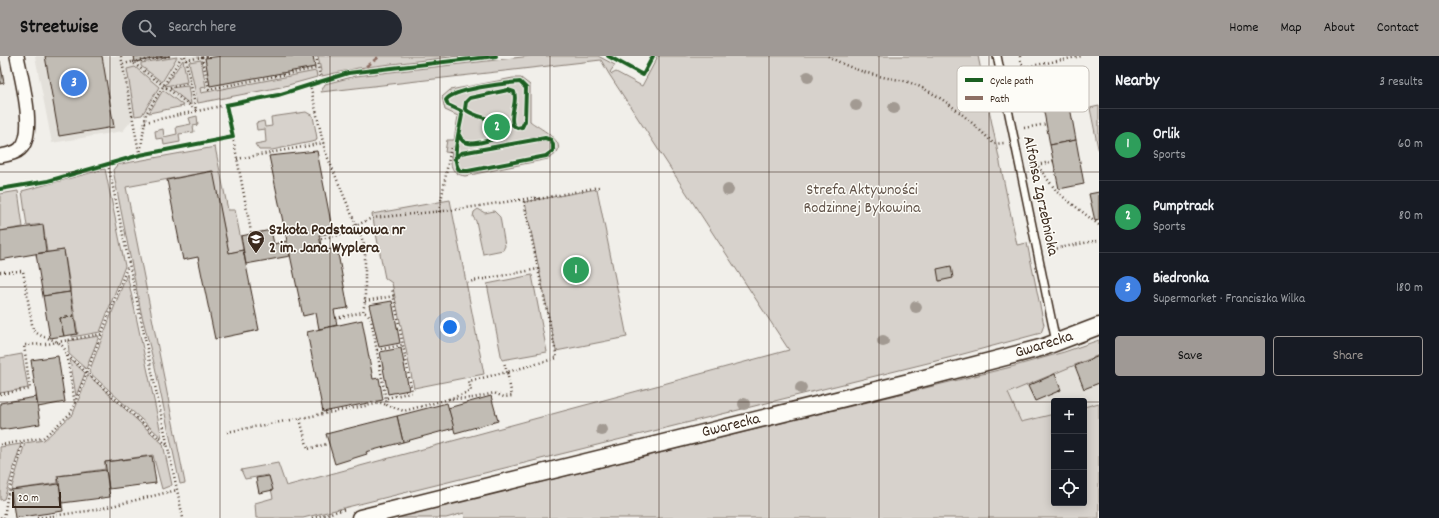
<!DOCTYPE html>
<meta charset="utf-8">
<style>
body{margin:0;font-family:Dekko,sans-serif;background:#242831;color:#f1f3f6}
.controls{position:absolute;right:12px;bottom:12px;display:grid;overflow:hidden;border-radius:4px;box-shadow:0 2px 10px #0003}
.controls button{width:36px;height:36px;display:grid;place-items:center;padding:0;border:0;border-bottom:1px solid #363941;background:#171b24;color:#f1f3f6;font:20px sans-serif}
.scale{position:absolute;left:12px;bottom:10px;width:49px;box-sizing:border-box;padding-left:4px;border:2px solid #3b2a1e;border-top:0;font-size:11px;line-height:14px;white-space:nowrap;color:#3b2a1e;-webkit-text-stroke:3px #fdfcf7;paint-order:stroke}
.you{position:absolute;left:450px;top:271px;width:14px;height:14px;margin:-10px;border:3px solid #fff;border-radius:50%;background:#1a73e8;box-shadow:0 0 0 6px #1a73e833}
.badge{display:grid;place-items:center;width:26px;height:26px;border-radius:50%;background:#9f9995;color:#fff;font-size:13px;font-weight:700}
.pin{position:absolute;translate:-50% -50%;border:2px solid #fff;box-shadow:0 1px 4px #0006}
.list{margin:0;padding:0;list-style:none}
h2{display:flex;justify-content:space-between;align-items:center;height:52px;margin:0;padding:0 16px;font-size:17px}
h2 small{font-size:13px;font-weight:400;color:#9ea1a6}
.list li{display:grid;grid-template-columns:26px 1fr auto;gap:12px;align-items:center;box-sizing:border-box;height:72px;padding:0 16px;border-top:1px solid #363941}
.list b{display:block;font-size:15px;white-space:nowrap}
.list p{margin:0;font-size:13px;white-space:nowrap;color:#9ea1a6}
.list em{font-size:13px;font-style:normal;color:#9ea1a6}
.actions{display:flex;gap:8px;padding:12px 16px}
.actions a{flex:1;padding:9px 0;border:1px solid #9f9995;border-radius:4px;text-align:center;font-size:14px;color:#9f9995}
.actions .main{background:#9f9995;color:#111}
.icon{flex:none;width:22px;height:22px;fill:none;stroke:currentColor;stroke-width:2;stroke-linecap:round;stroke-linejoin:round}
.map{position:relative;flex:none;width:1099px;height:462px;overflow:hidden}
header{display:flex;align-items:center;gap:24px;box-sizing:border-box;height:56px;padding:0 20px;background:#9f9995;color:#111}
header strong{font-size:19px}
nav{display:flex;gap:22px;margin-inline-start:auto;font-size:14px}
.search{width:280px;height:36px;background:#242831;display:flex;align-items:center;gap:10px;box-sizing:border-box;padding:0 14px;border-radius:22px;color:#9ea1a6;font-size:15px}
main{display:flex}
aside{flex:1;background:#171b24}
.map>svg:first-child{display:block}
.built{fill:#e3e0da}
.green{fill:#d7d2cc;stroke:#897e75}
.building{fill:#c1bcb4;stroke:#3b2a1e}
.lines{fill:none;stroke-linecap:round;stroke-linejoin:round}
.service-casing{stroke:#3b2a1e;stroke-width:10}
.minor-casing{stroke:#3b2a1e;stroke-width:16}
.tertiary-casing{stroke:#3b2a1e;stroke-width:19}
.path{stroke:#3b2a1e;stroke-width:2.5;stroke-dasharray:1 3;stroke-linecap:butt}
.service{stroke:#fdfcf7;stroke-width:7}
.minor{stroke:#fdfcf7;stroke-width:13}
.tertiary{stroke:#fdfcf7;stroke-width:16}
.quiet{stroke:#8d6e63;stroke-width:3;stroke-dasharray:6 3;stroke-linecap:butt}
.cycleway-casing{stroke:#fdfcf7;stroke-width:6}
.cycleway{stroke:#1b5e20;stroke-width:4}
.tree{fill:#a29a92}
.grid{fill:none;stroke:#3b2a1e;stroke-width:1;stroke-opacity:0.55}
.labels{text-anchor:middle;dominant-baseline:central;stroke-width:3;stroke-linejoin:round;paint-order:stroke}
.park-label{font-size:16px;fill:#62544a;stroke:#fdfcf7}
.street-label{font-size:16px;fill:#3b2a1e;stroke:#fdfcf7}
.poi-label{font-size:16px;font-weight:bold;fill:#3b2a1e;stroke:#fdfcf7;text-anchor:start}
.key{fill:#fdfcf7;stroke:#c3bdb6;stroke-width:1}
.key-label{font-size:11px;fill:#3b2a1e}
</style>
<header>
<strong>Streetwise</strong>
<div class="search"><svg class="icon" aria-label="search" viewBox="0 0 24 24"><circle cx="10" cy="10" r="6"/><path d="M15 15l6 6"/></svg>Search here</div>
<nav><a>Home</a><a>Map</a><a>About</a><a>Contact</a></nav>
</header>
<main>
<div class="map">
<svg width="1099" height="462" viewBox="0 0 1099 462">
<rect width="100%" height="100%" fill="#f1efea"/>
<filter id="ink" filterUnits="userSpaceOnUse"><feTurbulence type="fractalNoise" baseFrequency=".025" numOctaves="2"/><feDisplacementMap in="SourceGraphic" scale="8" xChannelSelector="R" yChannelSelector="G"/><feConvolveMatrix kernelMatrix="1 2 1 2 8 2 1 2 1" color-interpolation-filters="sRGB"/></filter>
<g filter="url(#ink)">
<!-- built -->
<g class="built">
<polygon points="35,0 318,0 322,20 281,31 135,60 123,75 52,87"/>
<polygon points="1099,299 1099,347 1084,351 1084,345 1054,345 1054,358 1021,366 1008,337"/>
</g>
<!-- green -->
<g class="green">
<polygon points="318,0 459,0 358,12 322,20"/>
<polygon points="531,0 598,0 615,9 610,16 612,18 616,16 642,30 657,2 653,0 978,0 1017,189 1027,187 1044,269 1041,277 952,301 303,462 256,462 255,447 273,442 268,419 245,423 241,414 278,407 286,430 789,294 609,18 601,4 321,36 325,28 356,20"/>
<polygon points="177,1 162,26 141,10 141,7"/>
<polygon points="183,4 187,26 165,30"/>
<polygon points="201,4 206,31 200,32 201,37 316,15 317,21 281,31 198,47 189,6"/>
<polygon points="135,11 159,31 142,59 135,60 127,13"/>
<path d="M513 22H521L530 29V65C541 74 576 89 548 103L465 120C452 118 449 110 452 97L445 96 447 84H454L458 60 445 54 442 41 450 34Z"/>
<polygon points="188,30 191,48 191,49 170,32"/>
<polygon points="163,34 184,50 149,57"/>
<polygon points="1099,50 1099,97 1090,52"/>
<polygon points="306,56 313,60 317,82 316,85 272,94 259,94 255,88 266,86 265,73 257,74 256,67 264,65 265,71 272,70 271,61"/>
<polygon points="197,60 198,69 193,70 194,76 179,78 180,86 164,89 163,82 156,83 155,75 163,73 164,81 177,78 176,71 191,68 189,62"/>
<polygon points="215,91 228,154 235,154 243,194 229,197 212,115 126,131 185,427 180,428 155,311 141,256 113,114 117,109 126,107"/>
<polygon points="105,113 125,210 100,276 72,281 72,279 78,278 64,194 47,196 43,168 27,170 22,135"/>
<polygon points="597,133 627,281 556,295 525,146"/>
<polygon points="18,135 23,171 0,175 0,138"/>
<polygon points="450,144 484,318 414,332 392,227 385,222 372,158"/>
<polygon points="478,153 485,157 494,155 500,161 505,190 503,194 483,198 476,165 473,161 474,156"/>
<polygon points="127,218 162,382 89,316"/>
<polygon points="532,219 547,296 502,304 487,228"/>
<polygon points="99,280 86,313 69,298 68,285"/>
<polygon points="1099,284 1099,299 1008,337 1021,366 1054,358 1054,447 1084,447 1084,351 1099,347 1099,462 465,462 464,457 446,462 394,462 1011,311 1064,296"/>
<polygon points="22,298 28,332 0,337 0,302"/>
<polygon points="70,303 85,317 76,340"/>
<polygon points="88,319 163,388 172,429 162,433 153,399 105,406 105,413 57,420 58,427 11,434 25,387 44,384 73,358"/>
<polygon points="21,388 4,443 0,444 0,391"/>
</g>
<!-- building -->
<g class="building">
<polygon points="45,0 102,0 114,71 59,80"/>
<polygon points="134,0 170,0 135,6"/>
<polygon points="222,0 313,0 315,11 210,30 205,2"/>
<polygon points="0,5 4,27 0,28"/>
<polygon points="1068,40 1076,84 1050,89 1042,45"/>
<polygon points="1076,84 1084,128 1059,133 1050,89"/>
<polygon points="317,95 333,177 319,179 322,195 337,192 348,252 334,254 337,269 319,273 316,257 303,260 269,100"/>
<polygon points="213,115 229,197 243,194 259,274 215,283 198,201 183,204 167,124"/>
<polygon points="1099,136 1099,164 1095,165 1089,138"/>
<polygon points="43,169 46,196 0,204 0,175"/>
<polygon points="271,174 274,188 287,185 290,200 246,208 241,180"/>
<polygon points="64,194 70,236 43,240 36,198"/>
<polygon points="951,210 953,222 939,225 937,213"/>
<polygon points="70,236 74,260 60,262 64,280 50,282 43,240"/>
<polygon points="392,245 400,287 379,291 369,249"/>
<polygon points="74,260 77,278 64,280 60,262"/>
<polygon points="362,264 373,323 379,322 383,344 323,356 307,276"/>
<polygon points="401,292 409,334 388,338 380,296"/>
<polygon points="58,300 65,346 38,351 31,304"/>
<polygon points="1099,300 1099,327 1084,333 1075,310"/>
<polygon points="1055,318 1061,334 1035,345 1028,330"/>
<polygon points="491,340 498,365 455,377 448,352"/>
<polygon points="36,341 40,368 0,374 0,347"/>
<polygon points="447,347 454,372 403,386 397,360"/>
<polygon points="397,360 403,386 366,396 367,398 335,408 326,378"/>
<polygon points="152,400 156,427 109,433 105,406"/>
<polygon points="106,414 110,441 62,447 58,420"/>
<polygon points="269,420 273,434 259,437 256,422"/>
<polygon points="59,428 63,455 15,462 11,434"/>
</g>
<g class="lines">
<defs>
<polyline id="service" points="997,0 1056,286"/>
<path id="minor" d="M0 100C6 99 16 97 20 93 37 78 21 21 17 0"/>
<polyline id="tertiary" points="360,462 913,325 1044,291 1099,270"/>
</defs>
<!-- service casing -->
<use href="#service" class="service-casing"/>
<!-- minor casing -->
<use href="#minor" class="minor-casing"/>
<!-- tertiary casing -->
<use href="#tertiary" class="tertiary-casing"/>
<!-- path -->
<g class="path">
<polyline points="121,0 139,96"/>
<polyline points="185,0 196,54"/>
<polyline points="316,0 321,24"/>
<path d="M828 0C843 9 861 16 879 20 889 23 901 23 911 27 944 40 970 64 994 88L1004 87"/>
<polyline points="1020,0 1021,7 1026,11 1082,0"/>
<polyline points="202,1 209,33 318,12"/>
<polyline points="186,4 208,0"/>
<polyline points="133,6 171,0"/>
<polyline points="123,8 132,6 196,54"/>
<polyline points="310,28 325,95 365,190 365,245 363,256 368,258 371,263 387,349 404,355 449,343 474,342 494,337 504,341 512,340 507,316 557,302 538,213 468,226"/>
<polyline points="166,32 191,27"/>
<polyline points="1018,41 1022,30 1029,25 1026,11"/>
<polyline points="145,66 226,49"/>
<polyline points="1024,72 1047,68"/>
<polyline points="233,81 251,176"/>
<polyline points="140,99 146,58 182,0"/>
<polyline points="237,103 324,87"/>
<polyline points="108,108 183,462"/>
<polyline points="1037,109 1054,105"/>
<polyline points="1031,110 1037,109 1057,136 1099,169"/>
<polyline points="539,143 599,131"/>
<polyline points="439,156 451,91 457,91"/>
<polyline points="321,183 343,178 355,170 372,162 453,154 538,141 539,143 524,146 538,213"/>
<polyline points="1049,194 1099,184"/>
<path d="M0 216 23 215 33 274C45 286 62 280 67 299L168 390"/>
<polyline points="365,245 394,240"/>
<polyline points="336,262 363,256"/>
<polyline points="377,294 402,289"/>
<polyline points="67,300 75,348"/>
<polyline points="0,338 30,333 24,289 47,288 101,278"/>
<polyline points="387,342 412,336 392,232"/>
<polyline points="449,343 471,335 469,325 507,316 504,306"/>
<polyline points="300,363 308,393 327,388"/>
<polyline points="227,376 381,347 387,349"/>
<polyline points="0,389 23,385"/>
<polyline points="0,461 1,462"/>
<polyline points="4,462 7,442 23,385 43,382 71,357 128,209"/>
<polyline points="37,462 95,454 177,434"/>
<polyline points="312,462 346,453"/>
</g>
<!-- service -->
<use href="#service" class="service"/>
<!-- minor -->
<use href="#minor" class="minor"/>
<!-- tertiary -->
<use href="#tertiary" class="tertiary"/>
<!-- quiet -->
<polyline class="quiet" points="359,16 380,0"/>
<defs>
<g id="cycleway">
<polyline points="608,0 643,19 653,0"/>
<path d="M455 103 461 97 545 82 551 84 553 89V95L546 100 468 115H460C450 105 460 73 462 59L461 55 448 49 446 44C453 33 506 27 520 26L526 32 525 65 522 71 517 72 513 69C509 57 518 47 514 36L508 34 470 42 466 46 465 53C476 63 495 61 503 72V79C496 83 475 89 468 87 463 87 461 83 459 79"/>
<polyline points="0,133 48,125 140,99 233,81 226,49 278,39 348,17 496,0"/>
</g>
</defs>
<!-- cycleway casing -->
<use href="#cycleway" class="cycleway-casing"/>
<!-- cycleway -->
<use href="#cycleway" class="cycleway"/>
</g>
<!-- trees -->
<g class="tree">
<circle cx="808" cy="21" r="6"/>
<circle cx="856" cy="49" r="6"/>
<circle cx="894" cy="52" r="6"/>
<circle cx="728" cy="134" r="6"/>
<circle cx="916" cy="251" r="6"/>
<circle cx="883" cy="285" r="6"/>
<circle cx="801" cy="332" r="6"/>
<circle cx="744" cy="348" r="6"/>
<circle cx="602" cy="374" r="6"/>
</g>
</g>
<!-- grid -->
<path class="grid" d="M110 0V462M220 0V462M330 0V462M440 0V462M550 0V462M659 0V462M769 0V462M879 0V462M989 0V462M0 116H1099M0 231H1099M0 346H1054M1084 346H1099"/>
<!-- icons -->
<defs>
<symbol id="school-pin" viewBox="-11 -11 22 30"><path d="M0 17L-7.5 6A9.5 9.5 0 1 1 7.5 6Z" fill="#3b2a1e" stroke="#fdfcf7"/><path d="M0-5L7-2L0 1L-7-2ZM-4 1L0 2.5L4 1V4Q0 6-4 4Z" fill="#fff"/></symbol>
</defs>
<g fill-rule="evenodd">
<use href="#school-pin" x="246" y="173" width="20" height="27"/>
</g>
<g class="labels">
<!-- park labels -->
<g class="park-label">
<text x="862" y="134">Strefa Aktywności<tspan x="862" dy="18">Rodzinnej Bykowina</tspan></text>
</g>
<!-- street labels -->
<g class="street-label">
<text transform="translate(1040 140) rotate(78)">Alfonsa Zgrzebnioka</text>
<text transform="translate(1044 289) rotate(-17)">Gwarecka</text>
<text transform="translate(731 370) rotate(-14)">Gwarecka</text>
</g>
<!-- poi labels -->
<g class="poi-label">
<text x="269" y="174">Szkoła Podstawowa nr<tspan x="269" dy="18">2 im. Jana Wyplera</tspan></text>
</g>
</g>
<!-- legend -->
<rect x="957" y="10" width="132" height="46" rx="6" class="key"/>
<rect x="965" y="22" width="18" height="4" fill="#1b5e20"/>
<rect x="965" y="40" width="18" height="4" fill="#8d6e63"/>
<g class="key-label">
<text x="990" y="28">Cycle path</text>
<text x="990" y="46">Path</text>
</g>
</svg>
<div class="controls">
<button>+</button>
<button>−</button>
<button><svg class="icon" aria-label="locate" viewBox="0 0 24 24"><circle cx="12" cy="12" r="6"/><path d="M12 2v4M12 18v4M2 12h4M18 12h4"/></svg></button>
</div>
<div class="scale">20 m</div>
<div class="you"></div>
<div class="pin badge" style="left:576px;top:214px;background:#2e9e5b">1</div>
<div class="pin badge" style="left:497px;top:71px;background:#2e9e5b">2</div>
<div class="pin badge" style="left:74px;top:27px;background:#3f7fe0">3</div>
</div>
<aside>
<h2>Nearby<small>3 results</small></h2>
<ul class="list">
<li><span class="badge" style="background:#2e9e5b">1</span><div><b>Orlik</b><p>Sports</p></div><em>60 m</em></li>
<li><span class="badge" style="background:#2e9e5b">2</span><div><b>Pumptrack</b><p>Sports</p></div><em>80 m</em></li>
<li><span class="badge" style="background:#3f7fe0">3</span><div><b>Biedronka</b><p>Supermarket · Franciszka Wilka</p></div><em>180 m</em></li>
</ul>
<div class="actions"><a class="main">Save</a><a>Share</a></div>
</aside>
</main>
